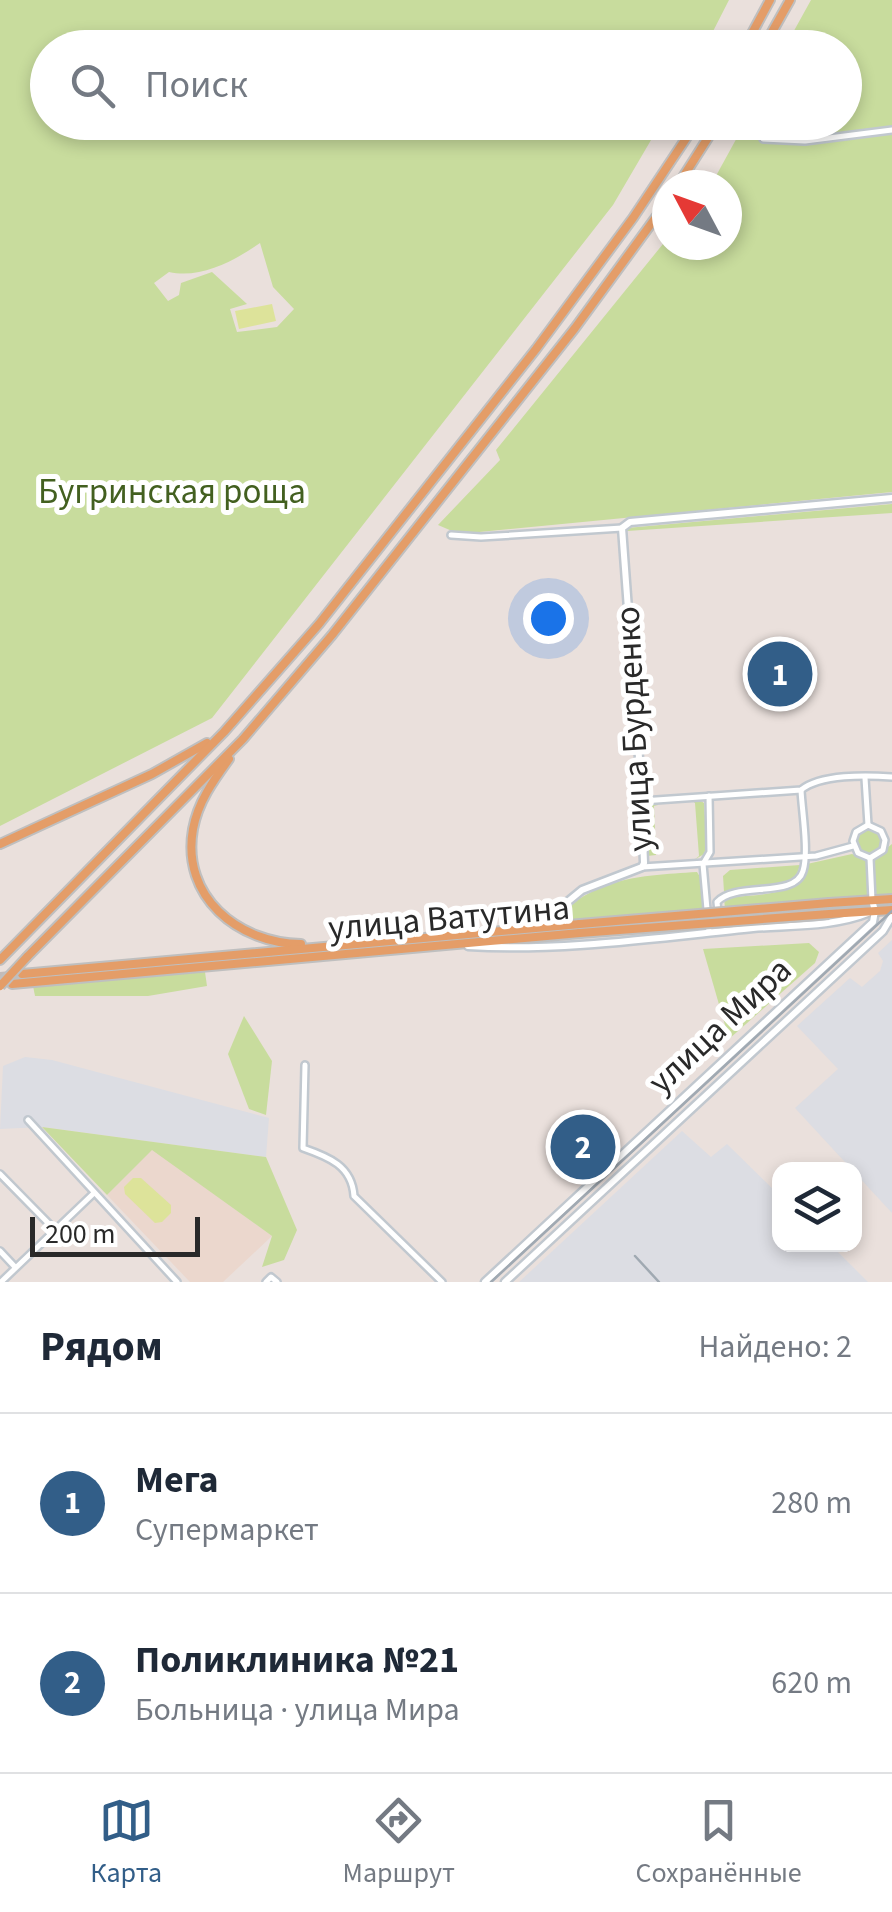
<!DOCTYPE html>
<html lang="ru">
<meta charset="utf-8">
<style>
body{margin:0;font-family:"Source Sans 3",sans-serif;background:#f6f6f7;color:#1f2937}
.controls{position:absolute;right:30px;bottom:30px;display:grid;overflow:hidden;border-radius:20px;box-shadow:0 5px 15px #0003}
.controls button{width:90px;height:90px;display:grid;place-items:center;padding:0;border:0;border-bottom:2px solid #e0e1e3;background:#fff;color:#1f2937;font:50px sans-serif}
.compass{position:absolute;left:652px;top:170px;width:90px;height:90px;border-radius:50%;background:#fff;box-shadow:0 5px 15px #0003;rotate:311deg}
.scale{position:absolute;left:30px;bottom:25px;width:170px;box-sizing:border-box;padding-left:10px;border:5px solid #292929;border-top:0;font-size:28px;line-height:35px;white-space:nowrap;color:#292929;-webkit-text-stroke:8px #fff;paint-order:stroke}
.you{position:absolute;left:548px;top:618px;width:35px;height:35px;margin:-25px;border:8px solid #fff;border-radius:50%;background:#1a73e8;box-shadow:0 0 0 15px #1a73e833}
.badge{display:grid;place-items:center;width:65px;height:65px;border-radius:50%;background:#325e88;color:#fff;font-size:32px;font-weight:700}
.pin{position:absolute;translate:-50% -50%;border:5px solid #fff;box-shadow:0 2px 10px #0006}
.list{margin:0;padding:0;list-style:none}
h2{display:flex;justify-content:space-between;align-items:center;height:130px;margin:0;padding:0 40px;font-size:42px}
h2 small{font-size:32px;font-weight:400;color:#747a83}
.list li{display:grid;grid-template-columns:65px 1fr auto;gap:30px;align-items:center;box-sizing:border-box;height:180px;padding:0 40px;border-top:2px solid #e0e1e3}
.list b{display:block;font-size:38px;white-space:nowrap}
.list p{margin:0;font-size:32px;white-space:nowrap;color:#747a83}
.list em{font-size:32px;font-style:normal;color:#747a83}
.icon{flex:none;width:55px;height:55px;fill:none;stroke:currentColor;stroke-width:2;stroke-linecap:round;stroke-linejoin:round}
.map{position:relative;flex:none;width:892px;height:1282px;overflow:hidden}
.search{position:absolute;background:#fff;box-shadow:0 5px 15px #0003;left:30px;right:30px;top:30px;height:110px;display:flex;align-items:center;gap:25px;box-sizing:border-box;padding:0 35px;border-radius:55px;color:#747a83;font-size:38px}
.sheet{height:490px;background:#fff}
nav{display:flex;justify-content:space-around;align-items:center;box-sizing:border-box;height:140px;border-top:2px solid #e0e1e3;background:#fff;font-size:28px;color:#747a83}
nav a{display:grid;justify-items:center;gap:5px}
nav .on{color:#325e88}
.map>svg:first-child{display:block}
.industrial{fill:#dcdde3}
.education{fill:#ebd7cd}
.green{fill:#c8dc9d;fill-rule:evenodd}
.pitch{fill:#dde39a}
.lines{fill:none;stroke-linecap:round;stroke-linejoin:round}
.primary-tunnel{stroke:#c3bbb8;stroke-width:8;stroke-dasharray:8 4;stroke-linecap:butt}
.minor-casing{stroke:#c1c8cf;stroke-width:10}
.tertiary-casing{stroke:#c1c8cf;stroke-width:11}
.primary-casing{stroke:#bfbfbf;stroke-width:12}
.minor{stroke:#fff;stroke-width:5}
.tertiary{stroke:#fff;stroke-width:6}
.primary{stroke:#e49d68;stroke-width:8}
.tram{stroke:#a0a9b2;stroke-width:2.5}
.rail{stroke:#a0a9b2;stroke-width:2.5}
.primary-bridge-casing{stroke:#bfbfbf;stroke-width:12;stroke-linecap:butt}
.primary-bridge{stroke:#e49d68;stroke-width:8}
.labels{text-anchor:middle;dominant-baseline:central;stroke-width:10;stroke-linejoin:round;paint-order:stroke}
.park-label{font-size:35px;fill:#436020;stroke:#fff}
.street-label{font-size:35px;fill:#292929;stroke:#fff}
</style>
<div class="map">
<svg width="892" height="1282" viewBox="0 0 892 1282">
<rect width="100%" height="100%" fill="#eae0dc"/>
<!-- industrial -->
<g class="industrial">
<polygon points="892,940 892,1213 795,1108 838,1069 797,1026 850,978 862,987 880,971 883,961 878,953"/>
<polygon points="25,1057 52,1060 269,1118 266,1157 43,1127 0,1129 3,1066"/>
<polygon points="682,1131 711,1157 727,1144 779,1195 780,1244 831,1245 868,1282 519,1282"/>
</g>
<!-- education -->
<polygon class="education" points="152,1149 272,1236 223,1282 190,1282 107,1195"/>
<!-- green -->
<g class="green">
<path d="M0 0H729L705 47 48 48V122L661 123 613 205 212 718 0 826ZM260 243 273 287 294 309 277 327 237 332 230 309 247 304 212 272 181 283 179 295 168 301 154 283 169 272C201 279 234 261 260 243Z"/>
<polygon points="811,0 892,0 892,492 459,534 438,525 500,460 496,450 667,239 667,245 727,245 727,185 711,185 745,123 844,122 844,48 785,47"/>
<polygon points="892,504 892,513 627,531 627,528"/>
<polygon points="698,799 704,803 707,845 704,854 694,860 699,856 695,803 691,800"/>
<polygon points="647,803 658,803 658,805 654,806 656,855 647,856 645,808"/>
<circle cx="869" cy="841" r="13"/>
<polygon points="892,844 892,896 876,896 872,860"/>
<path d="M852 854 867 860 868 897 725 909 724 898C751 894 802 899 807 864Z"/>
<polygon points="800,865 796,877 786,883 724,892 723,876 730,870"/>
<path d="M697 872 702 880 705 909 550 922C598 877 635 876 697 872Z"/>
<polygon points="809,943 819,952 815,963 729,1039 703,949"/>
<polygon points="205,972 207,986 148,996 35,996 33,986"/>
<polygon points="244,1016 272,1061 266,1115 249,1109 228,1054"/>
<polygon points="42,1127 266,1157 297,1230 284,1260 262,1267 272,1236 152,1150 107,1195"/>
</g>
<!-- pitch -->
<g class="pitch">
<polygon points="272,304 276,321 239,329 235,311"/>
<polygon points="133,1178 141,1178 171,1205 171,1213 162,1222 155,1223 125,1194 124,1187"/>
</g>
<g class="lines">
<!-- primary-tunnel -->
<polyline class="primary-tunnel" points="0,976 22,974"/>
<defs>
<g id="minor">
<polyline points="763,139 805,141 892,130"/>
<polyline points="451,535 481,537 622,528"/>
<polyline points="865,778 868,825"/>
<polyline points="709,796 710,852 703,864 709,932"/>
<path d="M642 801 801 790C820 774 867 775 892 777"/>
<polyline points="868,825 856,832 853,841 858,853 870,858"/>
<polyline points="868,825 881,831 885,840 883,850 870,858"/>
<polyline points="870,858 872,900"/>
<polyline points="642,867 816,856 853,846"/>
<path d="M718 912 717 902C736 881 795 899 803 871 809 852 802 811 801 790"/>
<path d="M305 1065 303 1148C329 1157 352 1166 354 1196L442 1282"/>
<polyline points="28,1120 177,1282"/>
<polyline points="0,1174 55,1230"/>
<polyline points="0,1251 15,1267"/>
<polyline points="1,1282 94,1193"/>
<polyline points="266,1282 271,1277 277,1282"/>
</g>
<g id="tertiary">
<polyline points="537,927 582,890 642,867 644,863 641,785 622,528 630,522 892,498"/>
<path d="M468 946C558 952 663 937 753 928 790 925 833 927 868 913"/>
<polyline points="485,1282 873,922 875,911 872,900"/>
<polyline points="505,1282 883,931 892,916"/>
</g>
<g id="primary">
<polyline points="744,48 770,0"/>
<polyline points="763,48 790,0"/>
<polyline points="678,185 718,122"/>
<path d="M229 759C213 781 198 802 193 829 181 897 238 943 301 944"/>
<polyline points="0,844 152,774 207,743"/>
<polyline points="829,903 892,899"/>
<polyline points="829,914 892,910"/>
<polyline points="27,957 243,739 332,635 575,328 667,202"/>
<polyline points="0,960 224,732 319,624 536,349 633,218 697,122"/>
<polyline points="22,974 580,924"/>
<polyline points="12,984 580,933"/>
</g>
</defs>
<!-- minor casing -->
<use href="#minor" class="minor-casing"/>
<!-- tertiary casing -->
<use href="#tertiary" class="tertiary-casing"/>
<!-- primary casing -->
<use href="#primary" class="primary-casing"/>
<!-- minor -->
<use href="#minor" class="minor"/>
<!-- tertiary -->
<use href="#tertiary" class="tertiary"/>
<!-- primary -->
<use href="#primary" class="primary"/>
<!-- tram -->
<polyline class="tram" points="491,1282 892,911"/>
<!-- rail -->
<polyline class="rail" points="635,1256 659,1282"/>
<defs>
<g id="primary-bridge">
<polyline points="580,924 829,903"/>
<polyline points="580,933 829,914"/>
<polyline points="0,986 27,957"/>
</g>
</defs>
<!-- primary-bridge casing -->
<use href="#primary-bridge" class="primary-bridge-casing"/>
<!-- primary-bridge -->
<use href="#primary-bridge" class="primary-bridge"/>
</g>
<g class="labels">
<!-- park labels -->
<g class="park-label">
<text x="172" y="492">Бугринская роща</text>
</g>
<!-- street labels -->
<g class="street-label">
<text transform="translate(634 729) rotate(-93)">улица Бурденко</text>
<text transform="translate(449 918) rotate(-5)">улица Ватутина</text>
<text transform="translate(720 1026) rotate(-43)">улица Мира</text>
</g>
</g>
</svg>
<div class="controls">
<button><svg class="icon" aria-label="layers" viewBox="0 0 24 24"><path d="M12 4l9 5-9 5-9-5zM3 14l9 5 9-5"/></svg></button>
</div>
<svg class="compass" viewBox="-18 -18 36 36"><path d="M0-13l5 13h-10z" fill="#e53935"/><path d="M0 13l5-13h-10z" fill="#747a83"/></svg>
<div class="scale">200 m</div>
<div class="you"></div>
<div class="pin badge" style="left:780px;top:674px">1</div>
<div class="pin badge" style="left:583px;top:1147px">2</div>
<div class="search"><svg class="icon" aria-label="search" viewBox="0 0 24 24"><circle cx="10" cy="10" r="6"/><path d="M15 15l6 6"/></svg>Поиск</div>
</div>
<section class="sheet">
<h2>Рядом<small>Найдено: 2</small></h2>
<ul class="list">
<li><span class="badge">1</span><div><b>Мега</b><p>Супермаркет</p></div><em>280 m</em></li>
<li><span class="badge">2</span><div><b>Поликлиника №21</b><p>Больница · улица Мира</p></div><em>620 m</em></li>
</ul>
</section>
<nav>
<a class="on"><svg class="icon" aria-label="map" viewBox="0 0 24 24"><path d="M3 6l6-2 6 2 6-2v14l-6 2-6-2-6 2zM9 4v14M15 6v14"/></svg>Карта</a>
<a><svg class="icon" aria-label="directions" viewBox="0 0 24 24"><path d="M12 3l9 9-9 9-9-9zM9 14v-3h6M13 9l2 2-2 2"/></svg>Маршрут</a>
<a><svg class="icon" aria-label="saved" viewBox="0 0 24 24"><path d="M7 4h10v16l-5-4-5 4z"/></svg>Сохранённые</a>
</nav>
